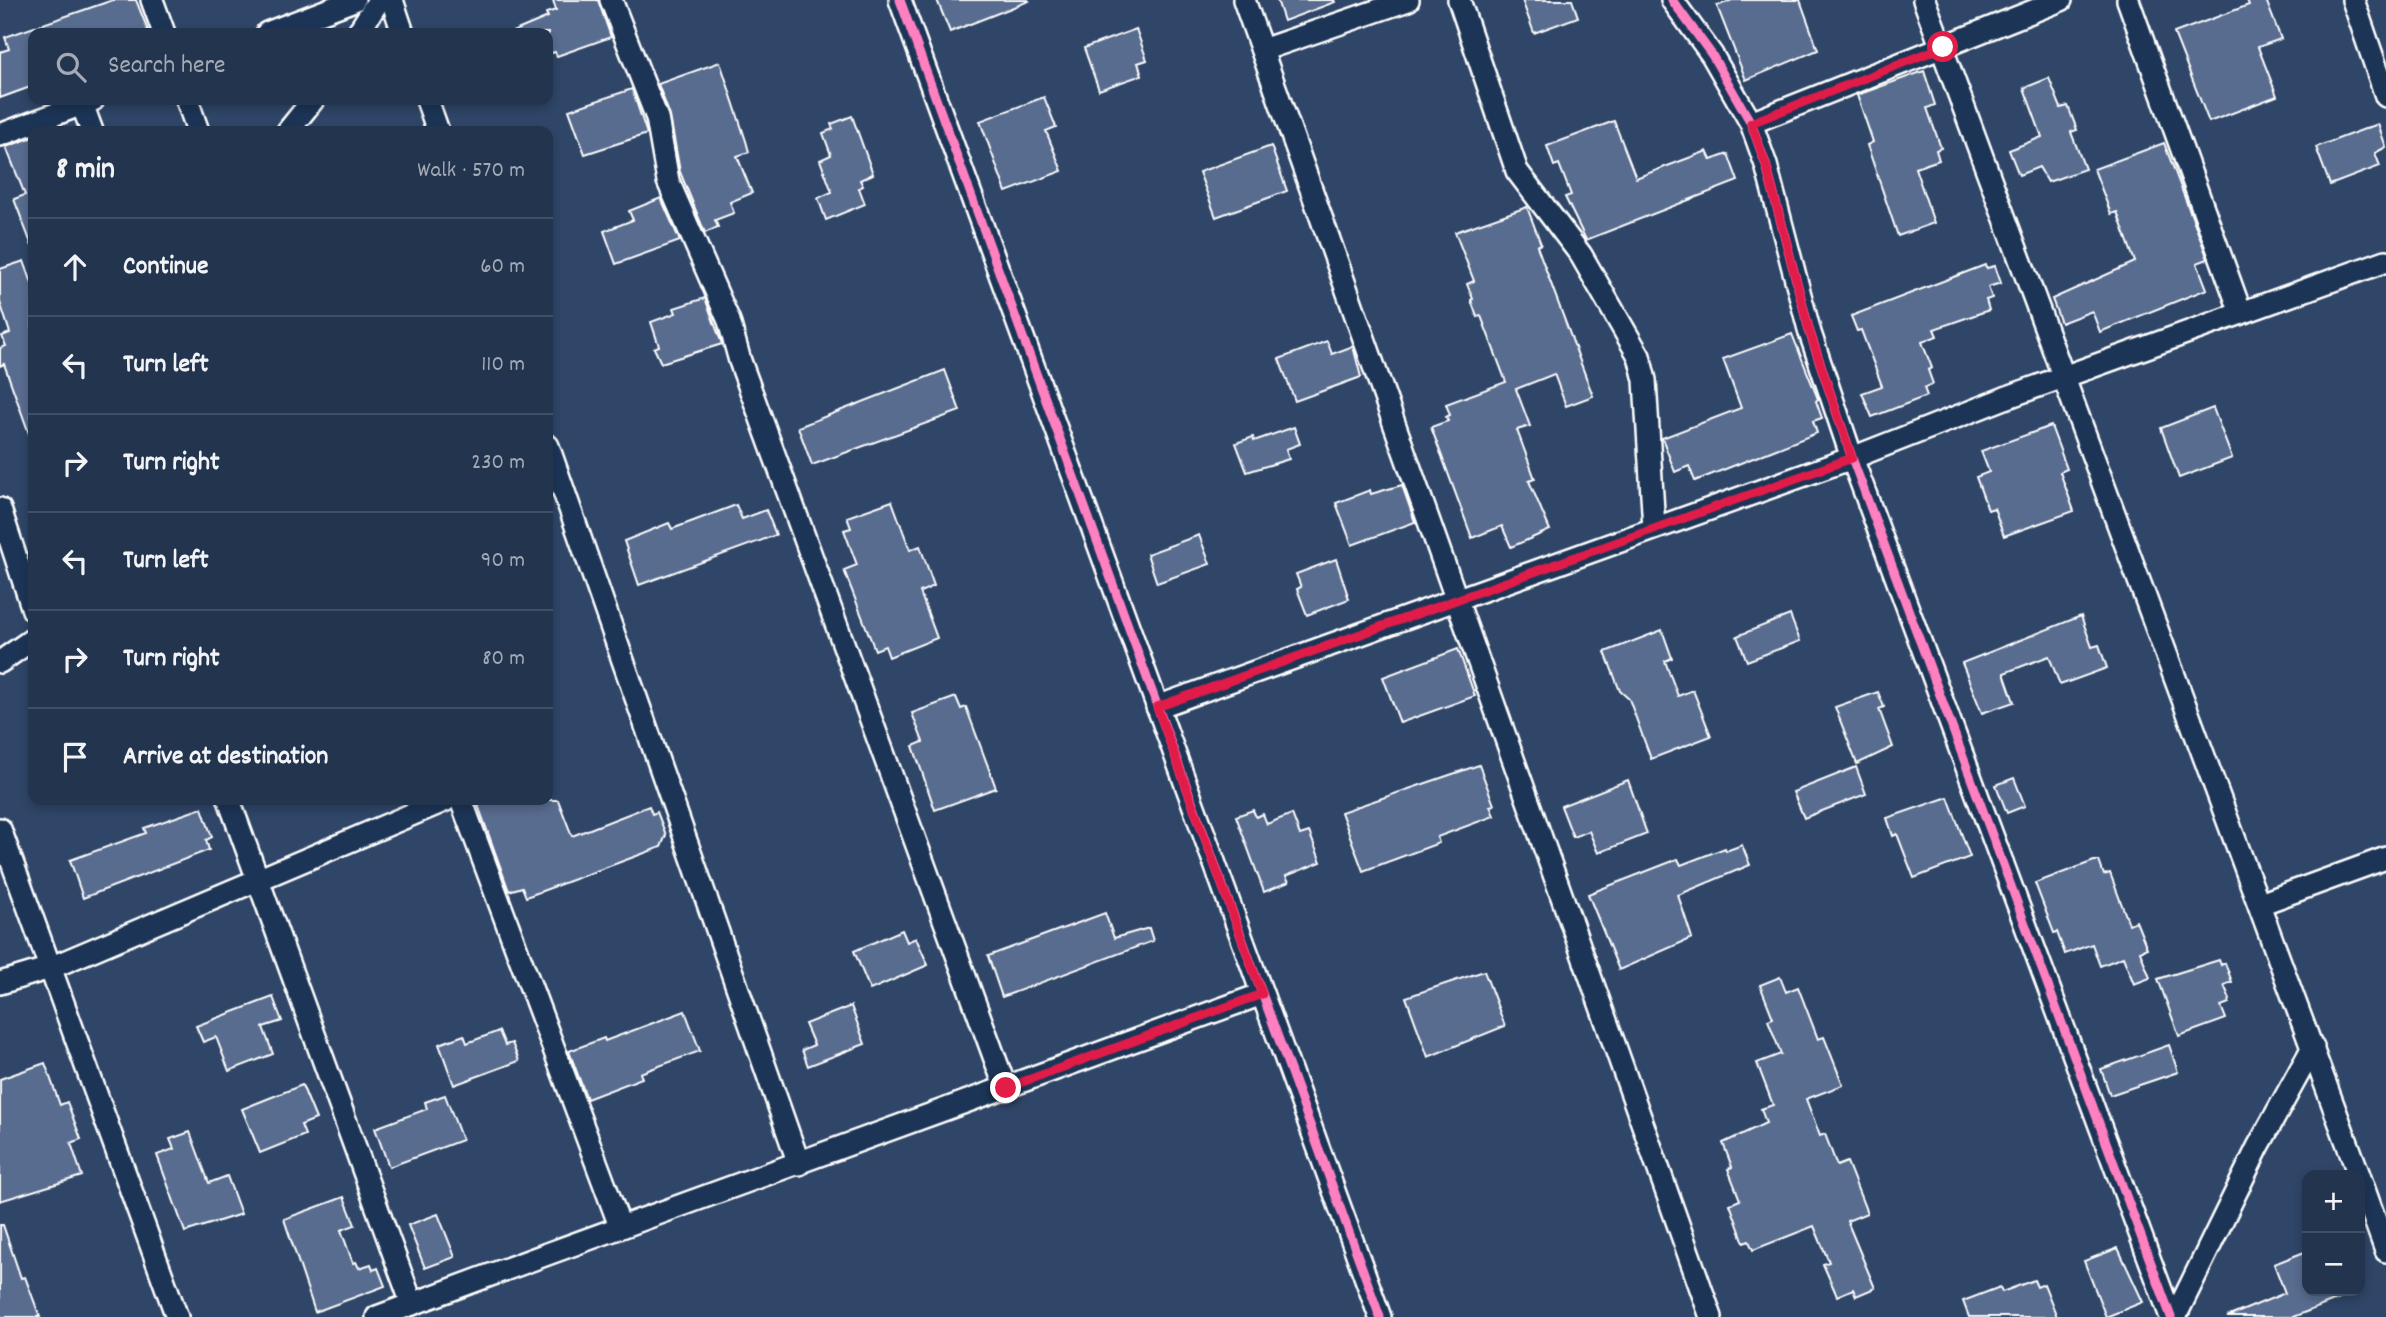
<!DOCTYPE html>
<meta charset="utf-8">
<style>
body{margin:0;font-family:Dekko,sans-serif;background:#2f3f58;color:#f1f3f6}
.controls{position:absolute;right:21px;bottom:21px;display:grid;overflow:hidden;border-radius:14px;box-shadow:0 4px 10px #0003}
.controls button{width:63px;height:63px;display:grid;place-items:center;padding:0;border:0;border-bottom:2px solid #404f66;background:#23344e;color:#f1f3f6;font:35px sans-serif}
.stop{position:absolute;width:21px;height:21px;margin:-16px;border:5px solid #e11d48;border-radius:50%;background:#fff}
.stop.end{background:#e11d48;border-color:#fff;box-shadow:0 2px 7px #0008}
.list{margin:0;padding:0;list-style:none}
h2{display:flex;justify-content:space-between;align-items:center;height:91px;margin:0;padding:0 28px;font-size:30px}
h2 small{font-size:23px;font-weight:400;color:#a3aab6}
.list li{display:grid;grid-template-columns:46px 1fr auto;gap:21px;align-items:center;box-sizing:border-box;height:98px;padding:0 28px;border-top:2px solid #404f66}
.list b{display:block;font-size:26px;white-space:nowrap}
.list em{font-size:23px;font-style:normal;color:#a3aab6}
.icon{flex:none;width:38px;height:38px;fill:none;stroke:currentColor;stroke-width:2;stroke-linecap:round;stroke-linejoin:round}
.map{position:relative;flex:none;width:2386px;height:1317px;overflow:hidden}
.search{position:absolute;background:#23344e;box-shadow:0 4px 10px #0003;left:28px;top:28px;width:525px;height:77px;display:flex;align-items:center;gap:18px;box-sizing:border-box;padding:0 24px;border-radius:14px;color:#a3aab6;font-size:26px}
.panel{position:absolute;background:#23344e;box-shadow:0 4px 10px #0003;left:28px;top:126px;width:525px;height:679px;border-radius:14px}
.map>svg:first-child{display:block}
.building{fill:#586c90;stroke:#fff;stroke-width:2}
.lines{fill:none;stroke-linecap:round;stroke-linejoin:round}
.street-casing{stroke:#fff;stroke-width:26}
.street{stroke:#1d3557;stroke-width:21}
.cycleway-casing{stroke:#1d3557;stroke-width:13}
.cycleway{stroke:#ff80c0;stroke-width:9}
.route{stroke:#e11d48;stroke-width:9}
</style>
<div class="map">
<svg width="2386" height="1317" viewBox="0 0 2386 1317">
<rect width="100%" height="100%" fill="#2f4668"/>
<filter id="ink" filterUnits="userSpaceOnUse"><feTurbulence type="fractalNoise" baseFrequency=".0143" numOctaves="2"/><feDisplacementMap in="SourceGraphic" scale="14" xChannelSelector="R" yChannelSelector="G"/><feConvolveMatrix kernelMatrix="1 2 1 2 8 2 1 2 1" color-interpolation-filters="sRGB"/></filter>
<g filter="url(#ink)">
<!-- building -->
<g class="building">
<polygon points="113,0 136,0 149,33 33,33 33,86 0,98 0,52 9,49 5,37"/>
<polygon points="553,0 598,0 611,37 557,56 555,52 548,54 548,33 510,33 548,17 546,13 556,10"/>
<polygon points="937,0 1028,0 1029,1 950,32"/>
<polygon points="1277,0 1334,0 1335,2 1284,21"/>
<polygon points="1522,0 1572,0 1578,17 1534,33"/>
<polygon points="1732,0 1800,0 1818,50 1746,80 1717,6"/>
<polygon points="2247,0 2266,0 2281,39 2258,47 2277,96 2209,122 2174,33 2249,5"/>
<polygon points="1136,29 1147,60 1138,63 1142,75 1099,90 1084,48"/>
<polygon points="720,62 746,141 749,152 737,156 752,193 730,202 734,213 715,220 718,227 705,233 680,172 670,116 658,84"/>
<polygon points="1924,71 1935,105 1927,108 1941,148 1936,150 1939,160 1915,168 1934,223 1898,236 1867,145 1873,142 1857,95"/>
<polygon points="2049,78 2061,108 2068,106 2077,130 2071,132 2085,169 2048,182 2039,167 2019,175 2009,150 2042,137 2024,88"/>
<polygon points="632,89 647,134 585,154 569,110"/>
<polygon points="1044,97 1056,127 1046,131 1062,171 1006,192 980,121"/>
<polygon points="852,116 873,174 860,180 863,186 859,188 865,204 826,220 818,198 832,192 820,160 831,155 823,133 833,129 831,124"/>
<polygon points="1614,121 1636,178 1707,151 1711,160 1728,154 1738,181 1586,240 1565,197 1571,195 1559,164 1554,166 1547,146"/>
<polygon points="2378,124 2386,147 2375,153 2380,166 2330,185 2316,147"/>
<polygon points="33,137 33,246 32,246 14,199 25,195 6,147"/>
<polygon points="2164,143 2208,259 2197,263 2207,289 2100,332 2092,311 2061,323 2052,299 2135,262 2117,212 2111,214 2094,169"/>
<polygon points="1271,146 1287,191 1216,217 1199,172"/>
<polygon points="661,198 680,241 616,264 604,231 633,220 629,211"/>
<polygon points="1527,207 1541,244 1537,246 1593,396 1566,406 1554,374 1516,389 1530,426 1517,430 1535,479 1529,481 1550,530 1511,547 1502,526 1472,538 1431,427 1448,421 1446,417 1450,415 1446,404 1506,382 1481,316 1477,317 1471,300 1473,299 1467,284 1474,281 1455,232"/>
<polygon points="24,261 33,286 31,439 4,364 0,366 0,348 6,346 2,336 10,333 0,302 0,269"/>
<polygon points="1985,265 1987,268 1995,266 2001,283 1988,287 1992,298 1986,300 1989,310 1934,329 1937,336 1922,342 1932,368 1928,370 1933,384 1924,388 1927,396 1872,417 1862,393 1882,386 1861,330 1857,331 1851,316"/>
<polygon points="705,298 722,344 661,363 654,348 659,346 651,322 676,313 674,308"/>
<polygon points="1792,334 1818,399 1816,401 1822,418 1813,421 1817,433 1695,481 1689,466 1675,472 1662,438 1741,408 1723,359"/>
<polygon points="1327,341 1332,354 1353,346 1361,377 1295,401 1279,359"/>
<polygon points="945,370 960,411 812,465 798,427"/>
<polygon points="2213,408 2232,458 2179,478 2161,428"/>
<polygon points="2051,426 2067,469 2060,472 2074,511 2004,536 1994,508 1988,510 1976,477 1989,472 1981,451"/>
<polygon points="1294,427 1300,444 1286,449 1289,459 1247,472 1236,443 1253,437 1254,441"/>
<polygon points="1402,485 1415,522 1352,545 1336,503 1370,490 1371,494"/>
<polygon points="892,501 910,550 920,546 934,586 920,592 937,638 889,657 885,646 875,650 844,570 857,565 844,530 851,528 847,517"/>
<polygon points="736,505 742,519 766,510 776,535 639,585 624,541 669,523 672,529"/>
<polygon points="1199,535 1210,564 1157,583 1147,554"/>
<polygon points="1336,559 1349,599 1307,615 1297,589 1301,587 1296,574"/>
<polygon points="1790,615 1800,641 1747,661 1737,636"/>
<polygon points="2081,616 2092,647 2099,645 2107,668 2060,685 2049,656 2004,673 2014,702 1982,713 1962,663"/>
<polygon points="1662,630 1672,658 1665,661 1678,696 1693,690 1711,736 1651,759 1629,699 1620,691 1605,652"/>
<polygon points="1458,649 1475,696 1400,723 1383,677"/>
<polygon points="1878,692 1884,707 1879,709 1893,747 1857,764 1835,707"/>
<polygon points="956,697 961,709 966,707 996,788 935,810 913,746 923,742 912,713"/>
<polygon points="1479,765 1494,805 1490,806 1494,816 1437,837 1439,843 1363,871 1341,812"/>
<polygon points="1856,767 1866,794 1804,818 1793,792"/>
<polygon points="2014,778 2025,806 2007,813 1996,785"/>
<polygon points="1628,780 1647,834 1598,853 1589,831 1573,837 1561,806"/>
<polygon points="1948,797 1970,857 1914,878 1897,834 1893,836 1887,818"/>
<polygon points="493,800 558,800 572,836 649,806 652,814 657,812 666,835 661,847 526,897 522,887 509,891 478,805"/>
<polygon points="202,808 212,837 206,840 209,850 83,898 70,860 146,833 144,828"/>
<polygon points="1253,810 1256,817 1263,814 1267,824 1292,814 1300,835 1309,832 1321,862 1286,876 1289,882 1264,892 1236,816"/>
<polygon points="1742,845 1750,865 1678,895 1692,938 1619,970 1588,894 1678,859 1681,865 1725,848 1726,851"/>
<polygon points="2094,861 2099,861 2104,875 2110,873 2129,924 2136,921 2147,948 2140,951 2150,978 2134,984 2123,957 2100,966 2092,944 2065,954 2057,932 2054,933 2035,883"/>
<polygon points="1105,913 1114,938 1149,928 1153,941 1002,997 988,956"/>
<polygon points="902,930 907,942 916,938 928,965 870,990 854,951"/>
<polygon points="2219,960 2221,965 2225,963 2232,982 2224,985 2230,999 2229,1003 2221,1006 2226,1019 2179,1036 2158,979"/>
<polygon points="1484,971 1505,1026 1428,1057 1406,997"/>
<polygon points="1780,977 1786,992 1798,987 1818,1039 1824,1037 1843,1085 1806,1099 1820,1136 1825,1134 1837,1166 1847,1162 1867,1213 1847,1221 1875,1288 1856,1296 1853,1289 1837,1296 1823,1264 1829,1262 1814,1226 1753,1250 1749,1241 1744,1243 1730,1204 1740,1200 1728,1169 1732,1167 1723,1143 1766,1123 1761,1109 1773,1105 1757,1063 1781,1054 1768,1020 1773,1018 1760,985"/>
<polygon points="273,997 282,1021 263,1027 273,1054 229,1071 216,1037 203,1042 196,1026"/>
<polygon points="851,1006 865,1044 808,1066 802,1050 814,1045 805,1024"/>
<polygon points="685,1011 700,1051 640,1073 642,1078 587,1099 569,1051 604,1038 605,1041"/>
<polygon points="499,1031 505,1045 512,1043 519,1061 454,1085 439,1044 464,1035 467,1043"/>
<polygon points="2169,1045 2178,1072 2110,1095 2101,1069"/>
<polygon points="45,1063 60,1105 67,1102 81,1139 71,1143 82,1176 0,1201 0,1079"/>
<polygon points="302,1085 316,1119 301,1125 305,1135 260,1153 242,1109"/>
<polygon points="445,1095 462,1140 389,1167 375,1128 427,1109 425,1102"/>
<polygon points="190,1132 209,1183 227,1176 241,1214 185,1232 157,1155 174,1149 170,1139"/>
<polygon points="344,1197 355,1225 341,1230 353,1263 356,1262 359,1268 371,1264 373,1270 378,1268 385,1286 315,1312 284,1219"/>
<polygon points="438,1214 455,1257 425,1268 408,1225"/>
<polygon points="0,1225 3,1225 21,1278 25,1277 40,1317 0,1317"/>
<polygon points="2118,1248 2143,1302 2106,1317 2084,1261"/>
<polygon points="2307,1251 2307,1291 2357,1292 2293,1317 2227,1317 2285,1293 2274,1264"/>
<polygon points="2034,1280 2037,1287 2044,1284 2057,1317 1969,1317 1963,1301 2000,1287 2002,1292"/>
</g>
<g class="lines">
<defs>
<g id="street">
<polyline points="152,0 164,33"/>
<polyline points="392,0 403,33"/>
<polyline points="611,0 657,118 668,181 729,321 740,361 1006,1089"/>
<polyline points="900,0 1380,1317"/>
<polyline points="1244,0 1711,1317"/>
<polyline points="1459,0 1517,171 1581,255 1639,356 1645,380 1654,528"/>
<polyline points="1672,0 1712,55 1751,123 1766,165 1810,333 1852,458 2171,1317"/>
<polyline points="1924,0 2359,1175"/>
<polyline points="2128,0 2241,313"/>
<polyline points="2353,0 2386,96"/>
<polyline points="267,33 354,0"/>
<polyline points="358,33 379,0"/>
<polyline points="1262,50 1408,0"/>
<polyline points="187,100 198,131"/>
<polyline points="427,100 438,131"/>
<polyline points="82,104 92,131"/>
<polyline points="1751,123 2061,0"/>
<polyline points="288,131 313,100"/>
<polyline points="0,135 93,100"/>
<polyline points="548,446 799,1164"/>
<polyline points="0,509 33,610"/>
<polyline points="0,662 33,639"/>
<polyline points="1157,707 1852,458 2005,398 2386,261"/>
<polyline points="229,800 412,1304"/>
<polyline points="461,800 620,1226"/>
<polyline points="0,829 177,1317"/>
<polyline points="2260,904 2386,858"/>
<polyline points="0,983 50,968 446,800"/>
<polyline points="2360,1178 2386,1251"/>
<path d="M377 1317C671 1207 967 1103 1262 994"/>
<polyline points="2175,1317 2258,1147 2313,1047"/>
</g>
</defs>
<!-- street casing -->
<use href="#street" class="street-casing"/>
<!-- street -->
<use href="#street" class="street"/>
<defs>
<g id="cycleway">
<polyline points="900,0 1380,1317"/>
<polyline points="1672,0 1712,55 1751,123 1766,165 1810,333 1852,458 2171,1317"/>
</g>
</defs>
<!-- cycleway casing -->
<use href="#cycleway" class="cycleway-casing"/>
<!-- cycleway -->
<use href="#cycleway" class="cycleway"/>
</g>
</g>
<g class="lines" filter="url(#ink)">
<!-- route -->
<polyline class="route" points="1006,1088 1262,994 1157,707 1852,458 1810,333 1766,165 1751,123 1943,47"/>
</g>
</svg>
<div class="controls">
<button>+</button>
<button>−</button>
</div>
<div class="stop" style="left:1943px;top:47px"></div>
<div class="stop end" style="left:1006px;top:1088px"></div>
<div class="search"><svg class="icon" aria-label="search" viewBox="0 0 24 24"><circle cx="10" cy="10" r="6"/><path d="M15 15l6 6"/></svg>Search here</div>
<section class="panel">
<h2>8 min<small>Walk · 570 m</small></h2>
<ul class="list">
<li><svg class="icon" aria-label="ahead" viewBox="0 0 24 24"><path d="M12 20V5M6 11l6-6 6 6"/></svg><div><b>Continue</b></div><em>60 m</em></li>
<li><svg class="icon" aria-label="left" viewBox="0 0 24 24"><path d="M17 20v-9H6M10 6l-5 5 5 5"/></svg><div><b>Turn left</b></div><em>110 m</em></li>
<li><svg class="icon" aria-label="right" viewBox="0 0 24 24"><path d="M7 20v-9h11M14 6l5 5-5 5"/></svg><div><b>Turn right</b></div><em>230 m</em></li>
<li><svg class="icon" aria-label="left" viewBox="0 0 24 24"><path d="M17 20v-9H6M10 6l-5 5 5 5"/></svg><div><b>Turn left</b></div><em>90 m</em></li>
<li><svg class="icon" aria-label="right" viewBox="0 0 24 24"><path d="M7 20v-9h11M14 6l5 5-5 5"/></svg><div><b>Turn right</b></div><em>80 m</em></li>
<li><svg class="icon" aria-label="arrive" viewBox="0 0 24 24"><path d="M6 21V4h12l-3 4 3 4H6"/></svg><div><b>Arrive at destination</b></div></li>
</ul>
</section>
</div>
